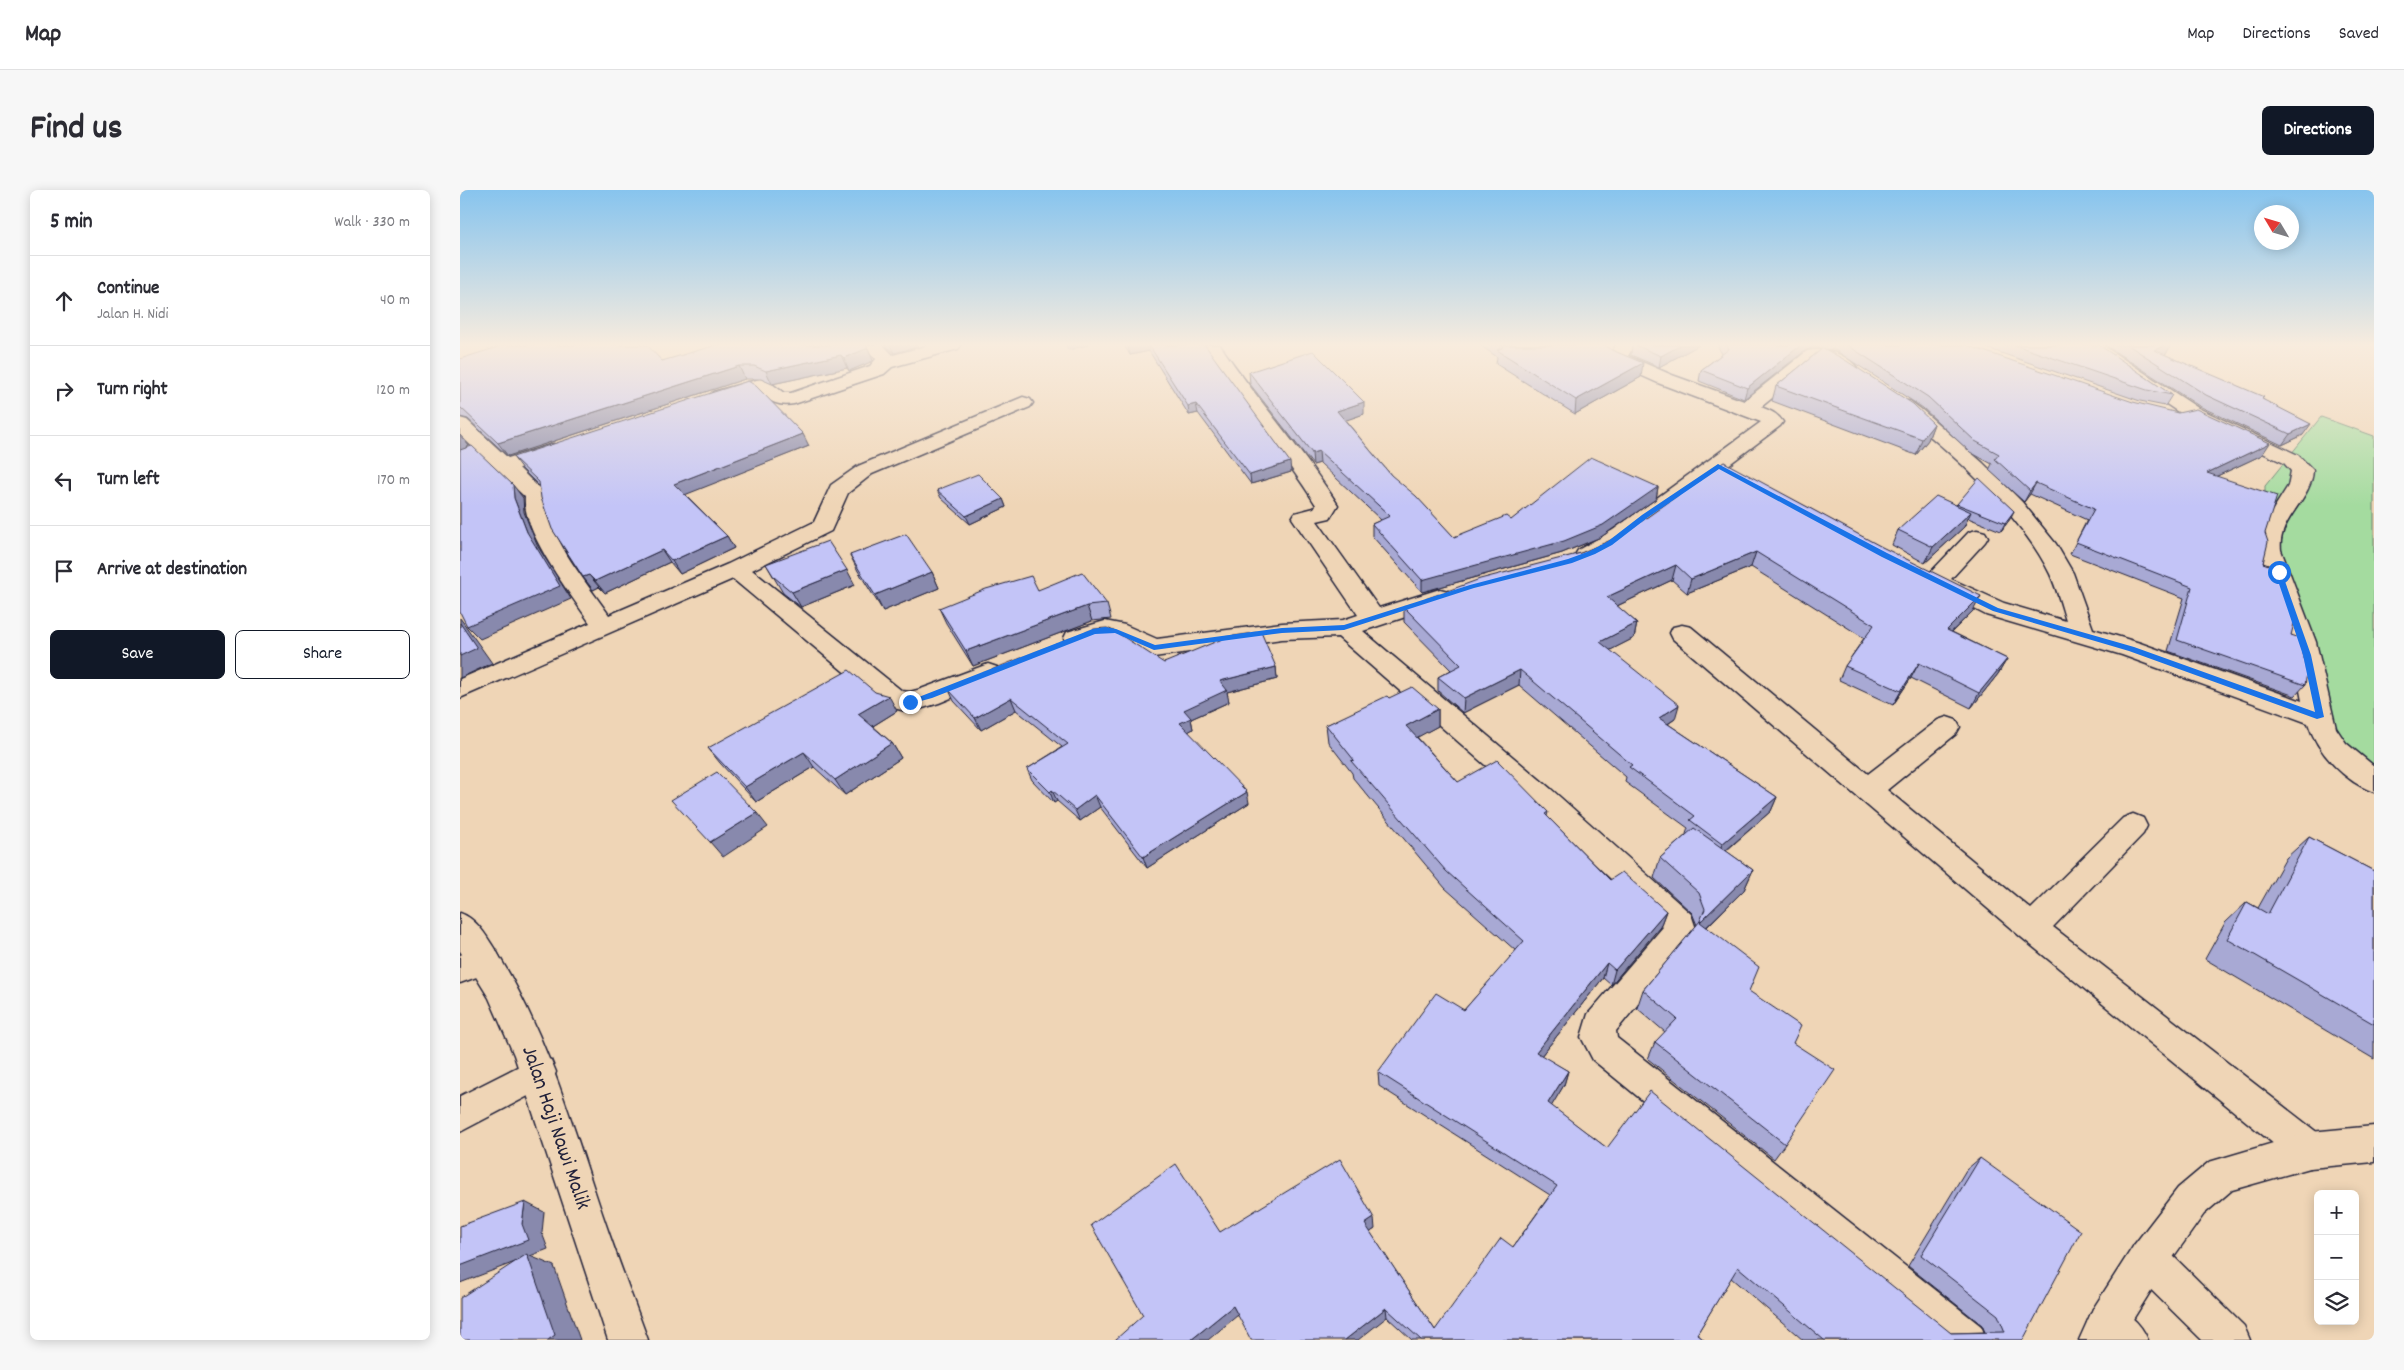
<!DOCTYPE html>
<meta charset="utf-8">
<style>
body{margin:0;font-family:Dekko,sans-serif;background:#f7f7f7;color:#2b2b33}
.controls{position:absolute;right:15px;bottom:15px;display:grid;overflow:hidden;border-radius:8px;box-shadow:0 2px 12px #0003}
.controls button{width:45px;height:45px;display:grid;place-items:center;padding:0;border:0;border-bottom:1px solid #e1e1e2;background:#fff;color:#2b2b33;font:25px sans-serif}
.compass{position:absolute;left:1794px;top:15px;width:45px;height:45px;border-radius:50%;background:#fff;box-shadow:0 2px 12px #0003;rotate:308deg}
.stop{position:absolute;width:15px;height:15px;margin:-11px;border:4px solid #1a73e8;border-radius:50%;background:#fff}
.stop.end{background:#1a73e8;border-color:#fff;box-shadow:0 1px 5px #0008}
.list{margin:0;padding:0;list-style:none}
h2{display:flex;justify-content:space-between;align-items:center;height:65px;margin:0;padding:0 20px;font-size:21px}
h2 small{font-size:16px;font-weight:400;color:#7c7c81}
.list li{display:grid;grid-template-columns:32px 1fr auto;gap:15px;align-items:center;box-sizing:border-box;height:90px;padding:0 20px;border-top:1px solid #e1e1e2}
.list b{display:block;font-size:19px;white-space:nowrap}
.list p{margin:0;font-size:16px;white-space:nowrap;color:#7c7c81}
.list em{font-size:16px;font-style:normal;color:#7c7c81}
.actions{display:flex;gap:10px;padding:15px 20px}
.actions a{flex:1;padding:11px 0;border:1px solid #111827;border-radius:8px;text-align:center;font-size:18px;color:#111827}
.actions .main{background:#111827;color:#fff}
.icon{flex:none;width:28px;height:28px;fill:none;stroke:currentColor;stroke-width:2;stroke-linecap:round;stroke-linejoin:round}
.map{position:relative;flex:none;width:1914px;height:1150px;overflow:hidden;border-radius:8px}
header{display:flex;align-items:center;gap:30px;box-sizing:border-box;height:70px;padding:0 25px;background:#fff;border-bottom:1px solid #e1e1e2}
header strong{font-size:24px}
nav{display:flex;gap:28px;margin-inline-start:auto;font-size:18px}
.intro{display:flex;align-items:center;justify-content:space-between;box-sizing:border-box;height:120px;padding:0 30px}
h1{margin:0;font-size:35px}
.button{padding:12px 22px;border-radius:8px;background:#111827;color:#fff;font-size:18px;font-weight:700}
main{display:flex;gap:30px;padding:0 30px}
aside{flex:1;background:#fff;border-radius:8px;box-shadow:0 2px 12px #0003}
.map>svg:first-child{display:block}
.green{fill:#a4db9f;stroke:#637e6d}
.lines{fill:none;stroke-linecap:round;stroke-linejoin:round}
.minor-casing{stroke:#22223b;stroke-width:3}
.major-casing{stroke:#22223b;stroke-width:3}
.minor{fill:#efd5b6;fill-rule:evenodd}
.major{fill:#efd5b6;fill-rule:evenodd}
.wall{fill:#a8a9d4;stroke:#22223b}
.shaded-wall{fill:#8889ad;stroke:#22223b}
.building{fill:#c3c4f7;stroke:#22223b}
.route{fill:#1a73e8}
.labels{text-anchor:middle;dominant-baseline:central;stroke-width:5;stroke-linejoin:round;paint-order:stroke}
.near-street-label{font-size:22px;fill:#22223b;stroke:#efd5b6}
</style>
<header>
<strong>Map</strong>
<nav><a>Map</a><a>Directions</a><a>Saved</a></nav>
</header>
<div class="intro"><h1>Find us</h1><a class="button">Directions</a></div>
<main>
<aside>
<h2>5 min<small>Walk · 330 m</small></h2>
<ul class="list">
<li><svg class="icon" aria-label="ahead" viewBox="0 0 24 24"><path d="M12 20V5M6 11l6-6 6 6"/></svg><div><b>Continue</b><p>Jalan H. Nidi</p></div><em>40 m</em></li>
<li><svg class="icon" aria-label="right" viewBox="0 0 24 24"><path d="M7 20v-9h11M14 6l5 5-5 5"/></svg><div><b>Turn right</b></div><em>120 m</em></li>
<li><svg class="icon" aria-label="left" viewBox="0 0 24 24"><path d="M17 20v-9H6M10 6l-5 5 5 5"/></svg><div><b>Turn left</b></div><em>170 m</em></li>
<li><svg class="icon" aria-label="arrive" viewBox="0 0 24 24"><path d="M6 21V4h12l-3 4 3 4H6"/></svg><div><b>Arrive at destination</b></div></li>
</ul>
<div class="actions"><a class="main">Save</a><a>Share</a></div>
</aside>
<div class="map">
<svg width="1914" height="1150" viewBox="0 0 1914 1150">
<rect width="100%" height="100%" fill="#efd5b6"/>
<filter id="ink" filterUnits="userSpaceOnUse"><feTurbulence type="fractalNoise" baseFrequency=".02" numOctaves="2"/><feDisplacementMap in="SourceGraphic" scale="10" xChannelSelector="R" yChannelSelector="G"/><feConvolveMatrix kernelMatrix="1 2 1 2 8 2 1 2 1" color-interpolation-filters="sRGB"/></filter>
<g filter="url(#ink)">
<!-- green -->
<polygon class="green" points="1861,227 1914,246 1914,587 1861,558 1805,372 1805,296"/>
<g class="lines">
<defs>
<g id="minor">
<path d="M403 155H423L433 165 470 155H501L498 159 432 177 424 184 334 214C318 217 310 211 298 202L260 212 253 210 250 206 253 202 300 189 312 194 324 203H331L410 176 416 169Z"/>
<path d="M742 155H760C797 210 842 259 878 315L870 328 857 331 919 418 980 399 988 401 992 407 988 413 903 441 1091 599 1231 724 1236 739 1231 749 1156 841 1157 848 1521 1136 1527 1150H1476L1133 870 1121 847 1128 824 1203 737 1071 615 878 447 822 449 694 467 646 447 616 457 607 454 604 448 607 442 645 431 665 435 697 449 822 433 883 430 898 425 832 328 835 323 854 318 856 315C821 259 778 210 742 155Z"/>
<path d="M1156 155H1174L1168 166 1212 185 1284 211 1347 161C1364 157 1388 164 1398 179L1396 183H1382L1358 171 1301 217C1311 221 1317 223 1323 232L1320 236 1161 356C1148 364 1134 374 1118 370L1115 365 1118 360 1153 340 1301 232 1198 193 1151 172 1149 168Z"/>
<path d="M1620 155H1642L1738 218 1838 265 1853 280C1852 310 1817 329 1821 360L1856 452 1876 538 1886 553 1914 576V602C1885 592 1857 562 1848 533L1662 465 1526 425 1468 395 1464 390 1468 385 1509 342 1517 340 1525 342 1528 347 1525 352 1491 389 1544 413 1606 431C1601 415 1597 399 1590 384 1560 323 1490 260 1436 219L1433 215 1436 211H1450L1462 220 1523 273 1562 312 1596 354 1613 383 1633 439 1680 453 1842 511 1831 452 1798 355 1804 334 1828 296 1831 281 1824 273 1724 226Z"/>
<path d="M563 207 570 209 573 213 570 217 412 284 388 303 371 341 292 380 442 501 450 502 461 499 528 474 537 477 541 483 537 489 479 513 450 522 425 516 273 389 0 508V489L130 433C110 403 62 342 65 307L0 245V228L7 230 48 268 93 254 100 256 103 260 100 264 59 278 87 306C84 344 128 394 149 425L268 374 354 332 371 295 398 276Z"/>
<polygon points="1222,435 1231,437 1408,584 1478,530 1487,527 1496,530 1500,537 1496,544 1427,600 1571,719 1663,628 1673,624 1683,628 1687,636 1683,644 1593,737 1863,947 1868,960 1863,973 1850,978 1837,973 1561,747 1213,449 1210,443 1213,437"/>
<polygon points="25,756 36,760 41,770 36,780 0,793 0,765"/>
<polygon points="79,866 91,870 96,882 91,894 0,942 0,906"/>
<polygon points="1688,1050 1702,1055 1784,1136 1790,1150 1742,1150 1674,1083 1669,1069 1674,1055"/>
<path d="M1647 1113C1666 1121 1680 1131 1688 1150H1637L1627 1133 1633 1119Z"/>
</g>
<g id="major">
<path d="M0 723C18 729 29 750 39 766 88 847 113 937 143 1026 157 1067 173 1109 188 1150H148L54 865 29 808 0 761Z"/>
<polygon points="1914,936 1914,972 1850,978 1772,1000 1744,1024 1702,1083 1660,1150 1619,1150 1633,1119 1674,1055 1718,998 1749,972 1850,942"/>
</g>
</defs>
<!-- minor casing -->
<use href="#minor" class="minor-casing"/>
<!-- major casing -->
<use href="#major" class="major-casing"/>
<!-- minor -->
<use href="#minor" class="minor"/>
<!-- major -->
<use href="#major" class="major"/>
</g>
<!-- wall -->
<g class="wall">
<polygon points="425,155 456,155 457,157 434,163"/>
<polygon points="664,155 745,155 831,282 791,294 738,223 729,225 689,161 670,165"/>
<polygon points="1020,155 1145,155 1181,187 1115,224 1036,174 1037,167"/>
<polygon points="1172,155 1239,155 1199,177 1171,165"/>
<polygon points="1257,155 1506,155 1802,265 1757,286 1805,343 1803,373 1823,405 1831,445 1845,495 1835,506 1708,461 1724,408 1610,364 1627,330 1570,304 1564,312 1529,280 1532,274 1510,262 1463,218 1375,160 1364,159 1474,234 1468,250 1456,265 1312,211 1316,196 1363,158 1354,157 1346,160 1284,209 1239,191 1241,180 1262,164"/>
<polygon points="1518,155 1639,155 1712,205 1705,216 1680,211"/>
<polygon points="1645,155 1711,155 1706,164 1704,164 1803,209 1843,245 1822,255 1739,216"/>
<polygon points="408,158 413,171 389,181 387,178 312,194 301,189 285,189 48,266 8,229 0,227 0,169 202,171"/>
<polygon points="789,182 904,224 885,230 931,285 994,347 1051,330 1198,297 1196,309 1141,347 1102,363 962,402 912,346 912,334 921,330 860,273 853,275 790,194"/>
<polygon points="349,256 225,304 267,346 274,358 220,384 210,372 145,403 139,397 133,400 123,387 79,296 62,279 53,267"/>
<polygon points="1264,272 1513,421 1492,442 1547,469 1538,484 1511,518 1451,488 1433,515 1379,490 1385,476 1404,448 1291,377 1227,403 1212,390 1157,416 1177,433 1174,448 1150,460 1215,529 1208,534 1317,607 1311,621 1266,661 1293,680 1284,700 1247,737 1289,801 1333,853 1325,954 1314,969 1188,869 1195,852 1205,842 1177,818 1183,800 1237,735 1232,723 1194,688 1200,668 1226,645 1226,644 1228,638 1165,592 1166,587 1059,495 1003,523 978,501 978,487 991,480 944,432 944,417 1121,363 1161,346"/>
<polygon points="477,300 543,309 546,317 510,334 481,308"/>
<polygon points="1497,314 1550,329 1541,341 1508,328 1504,337 1465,373 1432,355 1438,340 1496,315"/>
<polygon points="390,365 472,382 479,398 423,421 398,381"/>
<polygon points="306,374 395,395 341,417 323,403"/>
<polygon points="578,400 647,414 651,429 632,431 513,476 486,433 479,418"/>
<polygon points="704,473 816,477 817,489 767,502 769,512 731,529 733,539 728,542 789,613 687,678 640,617 620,631 597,611 594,613 572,590 567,579 602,557 556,520 521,540 494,511 489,500"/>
<polygon points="929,508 978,519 978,536 957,547 998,592 1088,622 1087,626 1150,690 1206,721 1200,737 1151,795 1143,788 1081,866 1108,881 1104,895 1091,916 1147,958 1491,1143 1525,1142 1522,1135 1448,1076 1506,980 1520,968 1563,1150 1343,1150 1271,1088 1237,1144 1244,1150 952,1150 927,1127 683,1125 760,1042 915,1039 910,1042 975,1140 1053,1057 1090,1005 919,896 918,882 1004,820 1056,761 985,698 893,588 892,583 868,552 866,535"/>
<polygon points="437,521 413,536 432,553 441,568 385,605 354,577 296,612 260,573 248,558"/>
<polygon points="1849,647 1914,681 1914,869 1745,769 1765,733 1787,712 1798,718 1826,668"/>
</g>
<!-- shaded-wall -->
<g class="shaded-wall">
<polygon points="430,155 456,155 457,157 434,163"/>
<polygon points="606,155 628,155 608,160"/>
<polygon points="673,155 688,155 689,161 670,165 668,156"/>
<polygon points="1221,155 1239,155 1199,177 1201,166"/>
<polygon points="1341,155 1355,155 1354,157 1346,160 1284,209 1287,198"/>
<polygon points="1706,155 1711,155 1706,164 1690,170 1694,160"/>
<polygon points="408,158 413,171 389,181 384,168"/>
<polygon points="381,165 387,178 312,194 306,181"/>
<polygon points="1183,173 1181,187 1115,224 1116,210"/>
<polygon points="279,176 285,189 48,266 38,253"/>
<polygon points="904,212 904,224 878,233 877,221"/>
<polygon points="736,214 738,223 729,225 728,216"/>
<polygon points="1474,234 1468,250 1456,265 1462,249"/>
<polygon points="1851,234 1843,245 1822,255 1830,244"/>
<polygon points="343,244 349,256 222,306 214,294"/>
<polygon points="0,245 9,256 0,261"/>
<polygon points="1810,253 1802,265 1740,294 1747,283"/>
<polygon points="859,261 860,273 853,275 852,263"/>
<polygon points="830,272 831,282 791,294 790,285"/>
<polygon points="1576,293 1570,304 1564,312 1570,301"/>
<polygon points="53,295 63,308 64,322 77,355 111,409 20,449 7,436 67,342 54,308"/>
<polygon points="1198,297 1196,309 1141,347 1102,363 962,402 962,390"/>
<polygon points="543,309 546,317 510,334 506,326"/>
<polygon points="1554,321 1550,329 1541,341 1545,333"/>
<polygon points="1511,322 1504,337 1465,373 1473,357"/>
<polygon points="267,346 274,358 220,384 212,371"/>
<polygon points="202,360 210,372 145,403 135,391"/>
<polygon points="1296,362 1291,377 1227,403 1231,389"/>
<polygon points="1216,375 1212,390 1144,422 1147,407"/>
<polygon points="387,380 395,395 341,417 332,402"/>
<polygon points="472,382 479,398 423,421 415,405"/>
<polygon points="129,385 139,397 133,400 123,387"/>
<polygon points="1521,406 1513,421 1479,454 1487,440"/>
<polygon points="627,416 632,431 513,476 506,461"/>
<polygon points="0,428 32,473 0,488"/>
<polygon points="1177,433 1174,448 1137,467 1140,452"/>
<polygon points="1547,469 1538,484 1511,518 1519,503"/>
<polygon points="1459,473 1451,488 1433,515 1441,501"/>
<polygon points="816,477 817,489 767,502 769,512 731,529 733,539 723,545 720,533 724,520 760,491"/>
<polygon points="1060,480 1059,495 1003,523 1004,508"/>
<polygon points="429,506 437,521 408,539 398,524"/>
<polygon points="551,508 556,520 521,540 515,528"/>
<polygon points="1219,515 1215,529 1195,542 1199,528"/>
<polygon points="978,519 978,536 947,553 946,536"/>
<polygon points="432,553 441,568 385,605 375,590"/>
<polygon points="344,562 354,577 296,612 285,597"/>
<polygon points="592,600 597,611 594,613 590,602"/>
<polygon points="787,602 789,613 687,678 683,667"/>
<polygon points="635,605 640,617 620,631 615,620"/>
<polygon points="1317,607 1311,621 1257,668 1262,654"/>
<polygon points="297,623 308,637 263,667 250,652"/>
<polygon points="1293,680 1284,700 1232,751 1240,732"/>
<polygon points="1206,721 1200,737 1151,795 1155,780"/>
<polygon points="1147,773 1143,788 1073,876 1076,862"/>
<polygon points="1108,881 1104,895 1085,927 1088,913"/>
<polygon points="65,1012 84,1022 82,1043 88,1059 70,1066 94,1076 120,1150 88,1150 68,1067 0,1093 0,1076 62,1034"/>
<polygon points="914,1028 915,1039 906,1045 905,1034"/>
<polygon points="773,1116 778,1125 748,1150 731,1150"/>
<polygon points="926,1118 927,1127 898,1150 885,1150"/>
</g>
<!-- building -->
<g class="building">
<polygon points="44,155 187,155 202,171 256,155 406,155 408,158 384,168 381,165 306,181 294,176 279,176 38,253 0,217 0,169"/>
<polygon points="689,155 745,155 830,272 790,285 736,214 728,216"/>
<polygon points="1041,155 1145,155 1152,160 1183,173 1116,210 1037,160 1044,157"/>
<polygon points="1175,155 1221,155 1201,166"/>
<polygon points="1267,155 1341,155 1287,198 1241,180 1269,159"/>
<polygon points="1387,155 1506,155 1673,212 1718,223 1736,219 1810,253 1747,283 1817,306 1805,343 1808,352 1803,373 1817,378 1825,401 1823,405 1827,406 1835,430 1831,445 1840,448 1847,483 1845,495 1717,450 1732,397 1616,352 1634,319 1576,293 1570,301 1535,269 1539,264 1515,251 1468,207"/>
<polygon points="1555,155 1639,155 1712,205 1687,200"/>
<polygon points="1668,155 1706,155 1694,160 1804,207 1802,209 1851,234 1830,244 1746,205"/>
<polygon points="1363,158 1385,170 1453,214 1474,234 1462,249 1316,196"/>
<polygon points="853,161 904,212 877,221 931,285 956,306 994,347 1046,326 1051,330 1131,267 1198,297 1143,335 1104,351 962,390 912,334 930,326 859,261 852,263 789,182"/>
<polygon points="288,191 296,196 343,244 214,294 267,346 212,371 202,360 135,391 129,385 123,387 92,339 81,308 79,292 53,267"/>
<polygon points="12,256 53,295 54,308 67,342 100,396 7,436 0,422 0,260"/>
<polygon points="1264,272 1422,357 1521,406 1487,440 1547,469 1519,503 1459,473 1441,501 1385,476 1414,435 1296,362 1231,389 1216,375 1147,407 1177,433 1140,452 1219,515 1199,528 1317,607 1262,654 1230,630 1235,626 1169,577 1172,575 1060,480 1004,508 978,487 1001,475 944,417 1020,389 1121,363 1161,346"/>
<polygon points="518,284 543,309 506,326 477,300"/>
<polygon points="1519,288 1554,321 1545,333 1497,314"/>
<polygon points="1476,306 1511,322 1473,357 1438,340"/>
<polygon points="446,344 472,382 415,405 390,365"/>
<polygon points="368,351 387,380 332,402 314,387 306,374"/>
<polygon points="622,382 647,414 627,416 506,461 479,418 526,399 571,386 578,400"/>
<polygon points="0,433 17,458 0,466"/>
<polygon points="647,438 656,442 704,473 767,447 801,442 816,477 760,491 767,500 724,520 731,528 720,533 787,602 683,667 635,605 615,620 592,600 590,602 567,579 608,554 551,508 515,528 489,500 506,490 634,439"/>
<polygon points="389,480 415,502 429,506 398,524 432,553 375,590 344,562 285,597 248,558"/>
<polygon points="952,497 978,519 946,536 998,592 1037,570 1088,622 1085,624 1150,690 1162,682 1206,721 1155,780 1147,773 1076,862 1108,881 1088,913 1147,958 1190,901 1491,1143 1545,1142 1538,1125 1461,1065 1520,968 1621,1041 1563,1150 1364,1150 1278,1077 1237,1144 1244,1150 961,1150 926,1118 885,1150 791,1150 773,1116 731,1150 655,1150 683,1125 631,1035 716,974 760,1042 880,969 914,1028 905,1034 975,1140 1041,1048 1053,1057 1097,996 918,882 976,803 1004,820 1064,751 986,681 891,571 894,570 866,535 927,506 929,508"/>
<polygon points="257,582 297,623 250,652 211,610"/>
<polygon points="1234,638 1293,680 1240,732 1299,777 1289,801 1341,836 1333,853 1375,880 1325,954 1195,852 1217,829 1183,800 1240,731 1245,719 1239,703 1200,668"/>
<polygon points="1849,647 1914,681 1914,834 1767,749 1787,712 1808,724"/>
<polygon points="65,1012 62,1034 68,1050 0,1076 0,1036"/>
<polygon points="67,1064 95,1145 88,1150 0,1150 0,1108"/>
</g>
</g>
<!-- sky -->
<linearGradient id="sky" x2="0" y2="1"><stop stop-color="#87c4ee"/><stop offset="0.49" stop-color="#f8ecde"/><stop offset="1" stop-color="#f8ecde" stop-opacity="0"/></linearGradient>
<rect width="1914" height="316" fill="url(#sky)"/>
<!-- route -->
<polygon class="route" points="1258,274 1427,363 1538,418 1674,457 1855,522 1843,465 1815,382 1821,380 1851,465 1864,527 1857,529 1669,461 1533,421 1422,367 1259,279 1187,328 1152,355 1135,364 1112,373 1014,398 884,440 822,443 694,460 655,443 635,444 472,508 450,514 446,512 633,439 645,437 656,439 695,455 822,438 884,435 1010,395 1108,369 1130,361 1147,352 1182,325"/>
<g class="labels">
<!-- near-street labels -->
<g class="near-street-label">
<text transform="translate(95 938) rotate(71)">Jalan Haji Nawi Malik</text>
</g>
</g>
</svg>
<div class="controls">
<button>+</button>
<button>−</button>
<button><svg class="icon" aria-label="layers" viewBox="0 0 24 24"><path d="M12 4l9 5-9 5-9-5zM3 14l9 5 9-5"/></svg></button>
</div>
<svg class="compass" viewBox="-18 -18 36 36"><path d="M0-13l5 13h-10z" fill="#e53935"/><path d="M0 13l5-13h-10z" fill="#7c7c81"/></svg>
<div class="stop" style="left:1819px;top:382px"></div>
<div class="stop end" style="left:450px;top:512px"></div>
</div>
</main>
